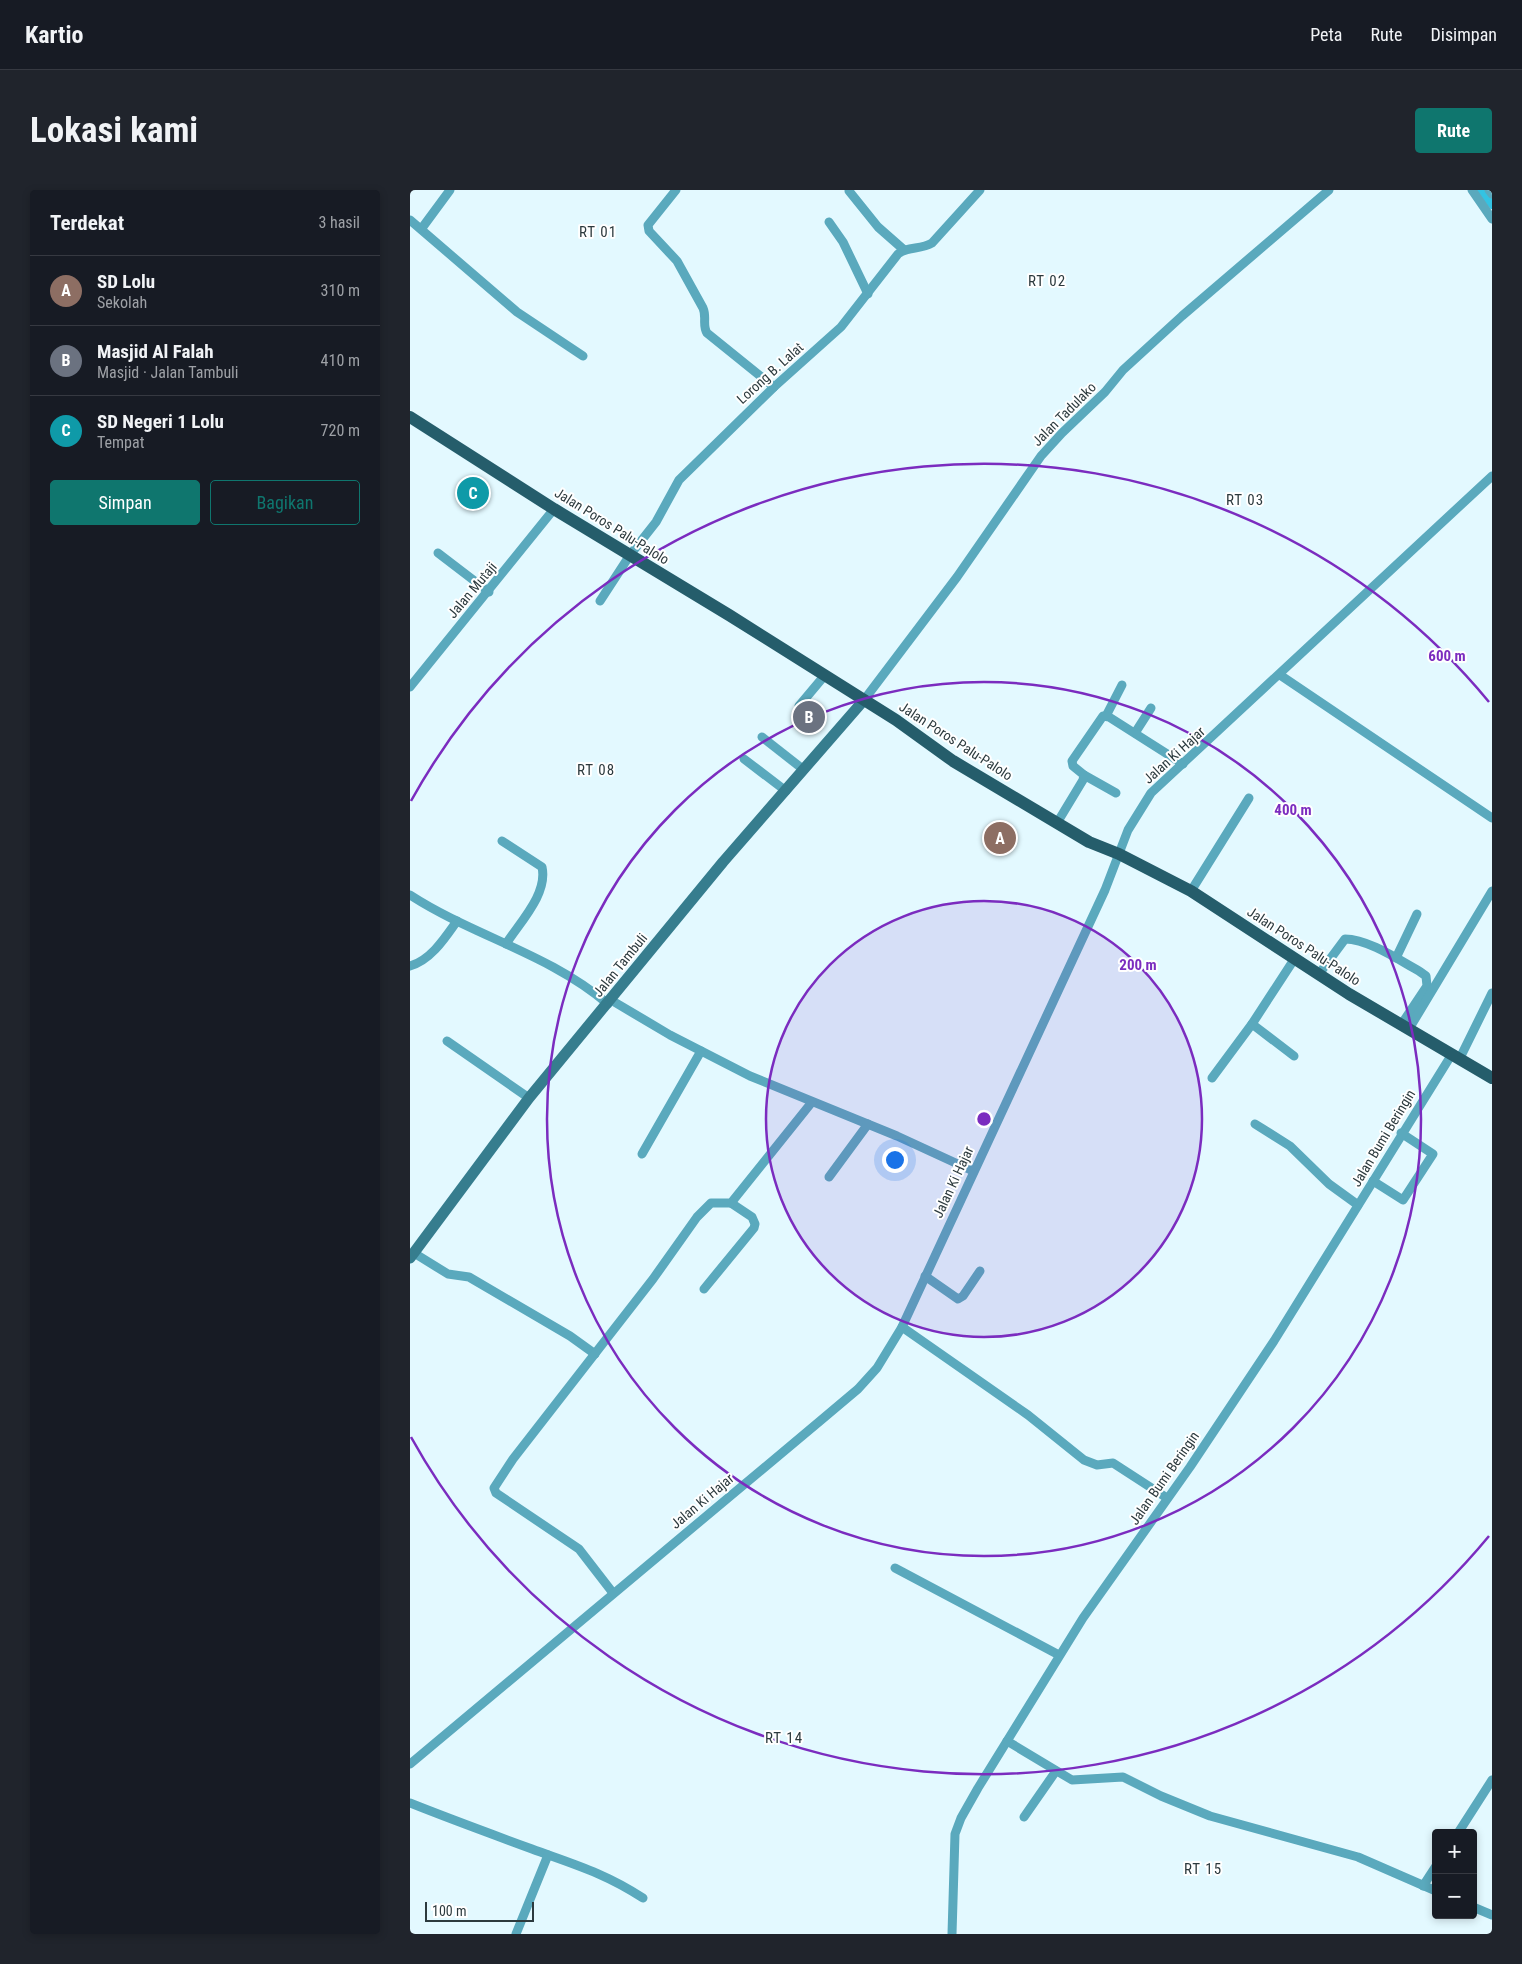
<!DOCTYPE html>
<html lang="id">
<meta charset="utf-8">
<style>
body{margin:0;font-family:"Roboto Condensed",sans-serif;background:#20242c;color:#f1f3f6}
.controls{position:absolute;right:15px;bottom:15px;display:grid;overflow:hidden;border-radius:5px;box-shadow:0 2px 8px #0003}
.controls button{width:45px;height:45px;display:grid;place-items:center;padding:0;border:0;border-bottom:1px solid #363941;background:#171b24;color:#f1f3f6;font:25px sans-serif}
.scale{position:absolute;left:15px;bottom:12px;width:109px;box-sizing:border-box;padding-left:5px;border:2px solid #2c3a3e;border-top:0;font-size:14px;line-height:18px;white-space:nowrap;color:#2c3a3e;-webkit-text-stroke:4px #fff;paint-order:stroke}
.you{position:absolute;left:484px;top:969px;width:18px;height:18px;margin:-12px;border:4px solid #fff;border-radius:50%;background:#1a73e8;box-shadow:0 0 0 8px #1a73e833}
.badge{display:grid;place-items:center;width:32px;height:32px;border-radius:50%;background:#0f766e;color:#fff;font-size:16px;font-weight:700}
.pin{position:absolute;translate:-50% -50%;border:2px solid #fff;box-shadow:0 1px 5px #0006}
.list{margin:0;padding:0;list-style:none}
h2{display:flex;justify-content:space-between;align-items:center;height:65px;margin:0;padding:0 20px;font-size:21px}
h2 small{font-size:16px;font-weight:400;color:#9ea1a6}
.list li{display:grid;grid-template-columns:32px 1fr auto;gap:15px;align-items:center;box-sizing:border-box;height:70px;padding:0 20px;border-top:1px solid #363941}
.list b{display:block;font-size:19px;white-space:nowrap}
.list p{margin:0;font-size:16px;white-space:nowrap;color:#9ea1a6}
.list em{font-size:16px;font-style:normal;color:#9ea1a6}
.actions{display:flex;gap:10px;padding:15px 20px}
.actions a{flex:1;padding:11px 0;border:1px solid #0f766e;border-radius:5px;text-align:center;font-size:18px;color:#0f766e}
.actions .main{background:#0f766e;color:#fff}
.map{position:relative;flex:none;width:1082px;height:1744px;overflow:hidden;border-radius:5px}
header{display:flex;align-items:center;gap:30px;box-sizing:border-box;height:70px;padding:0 25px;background:#171b24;border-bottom:1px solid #363941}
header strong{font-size:24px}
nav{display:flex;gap:28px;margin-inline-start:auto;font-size:18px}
.intro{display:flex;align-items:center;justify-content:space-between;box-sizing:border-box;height:120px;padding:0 30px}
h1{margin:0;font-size:35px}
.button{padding:12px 22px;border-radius:5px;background:#0f766e;color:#fff;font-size:18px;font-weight:700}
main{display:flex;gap:30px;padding:0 30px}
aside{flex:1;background:#171b24;border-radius:5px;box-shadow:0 2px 8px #0003}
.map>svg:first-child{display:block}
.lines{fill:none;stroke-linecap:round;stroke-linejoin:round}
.canal{stroke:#34c3e3;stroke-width:8}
.street{stroke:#5aa9bd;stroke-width:9}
.secondary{stroke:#367d8e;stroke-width:11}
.primary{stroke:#255d6b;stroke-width:12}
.ring{fill:none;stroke:#7b2cbf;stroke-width:2.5}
.labels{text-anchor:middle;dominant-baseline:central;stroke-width:4;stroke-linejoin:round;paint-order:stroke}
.street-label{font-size:14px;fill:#2c3a3e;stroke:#fff}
.neighbourhood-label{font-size:15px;letter-spacing:1px;fill:#2c3a3e;stroke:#fff}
.centre{fill:#7b2cbf;stroke:#fff;stroke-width:2.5}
.ring-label{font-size:15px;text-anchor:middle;font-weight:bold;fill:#7b2cbf;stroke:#fff;stroke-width:4;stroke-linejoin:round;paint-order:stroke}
</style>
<header>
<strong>Kartio</strong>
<nav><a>Peta</a><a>Rute</a><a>Disimpan</a></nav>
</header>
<div class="intro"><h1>Lokasi kami</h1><a class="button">Rute</a></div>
<main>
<aside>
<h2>Terdekat<small>3 hasil</small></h2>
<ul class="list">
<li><span class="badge" style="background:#8d6e63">A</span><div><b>SD Lolu</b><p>Sekolah</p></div><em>310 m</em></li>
<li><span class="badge" style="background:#6b7280">B</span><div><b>Masjid Al Falah</b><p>Masjid · Jalan Tambuli</p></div><em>410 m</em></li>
<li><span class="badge" style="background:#0f9aa8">C</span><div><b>SD Negeri 1 Lolu</b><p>Tempat</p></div><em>720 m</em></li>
</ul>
<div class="actions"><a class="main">Simpan</a><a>Bagikan</a></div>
</aside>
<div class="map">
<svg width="1082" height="1744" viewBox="0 0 1082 1744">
<rect width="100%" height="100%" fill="#e3f9ff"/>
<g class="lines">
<!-- canal -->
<polyline class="canal" points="1071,0 1082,15"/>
<!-- street -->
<g class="street">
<path d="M266 0 238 35 239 41 267 71 293 118C297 127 292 135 297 143L364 197"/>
<polyline points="1062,0 1082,29"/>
<polyline points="1079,0 1082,4"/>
<polyline points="439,1 468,37 493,59"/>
<polyline points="0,30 107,122 173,166"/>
<polyline points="419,32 433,52 458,104"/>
<polyline points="12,38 40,0"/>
<polyline points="28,363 79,402"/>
<path d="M190 411 220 365 246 332 269 290 364 197 431 137 488 64C497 56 511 60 522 53L570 0"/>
<polyline points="870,485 1082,628"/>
<polyline points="0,497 144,319"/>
<polyline points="454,510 547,387 631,266 652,243 695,202 713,180 772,126 919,0"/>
<polyline points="389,516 415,485"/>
<polyline points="696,526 712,495"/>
<polyline points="725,543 741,518"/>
<polyline points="352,547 394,580"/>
<polyline points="334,569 376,601"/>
<polyline points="674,585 706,603"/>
<polyline points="647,633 673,590 674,585 663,576 662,571 693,526 699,527 773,574"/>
<path d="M92 651 132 677C138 704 110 732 96 754"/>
<polyline points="781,701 839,608"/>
<path d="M0 705C63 746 140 764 198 814"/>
<polyline points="986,768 1007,724"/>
<path d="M0 776C21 770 35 748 47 731"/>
<path d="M909 784 935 749C958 749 989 770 1009 781L1016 786 1017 796 991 835"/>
<polyline points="201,810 260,845 340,886 487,946 563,981"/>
<polyline points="842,834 884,866"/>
<polyline points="999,839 1082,701"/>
<polyline points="37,851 119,908"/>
<polyline points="1050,868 1082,803"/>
<polyline points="802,888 842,834 885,768"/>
<polyline points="845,934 880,956 919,994 948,1015"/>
<polyline points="232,964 291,861"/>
<polyline points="419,987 458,934"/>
<polyline points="963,991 993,1010 1023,964 991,943"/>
<polyline points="4,1063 38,1084 59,1087 160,1146 185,1164"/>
<polyline points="515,1086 548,1109 553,1106 570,1081"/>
<polyline points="294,1099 344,1038 345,1034 342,1027 321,1013"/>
<polyline points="492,1137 618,1225 674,1270 687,1275 703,1273 757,1308"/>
<polyline points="485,1378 649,1465"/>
<polyline points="203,1403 169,1359 86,1303 84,1298 103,1269 243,1089 287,1027 301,1013 321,1013 402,912"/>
<polyline points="597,1551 662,1590 713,1587 751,1606 800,1626 948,1667 1026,1701"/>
<polyline points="0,1574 410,1231 448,1199 467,1178 492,1137 695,700 718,640 741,603 1082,286"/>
<path d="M0 1613C40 1629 81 1644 122 1659 163 1674 195 1683 233 1708"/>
<polyline points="614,1627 646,1581"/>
<polyline points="1048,1643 1082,1590"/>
<polyline points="1013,1696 1026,1676"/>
<polyline points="1063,1717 1082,1725"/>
<polyline points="106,1744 138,1665"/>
<polyline points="542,1744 545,1644 551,1628 568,1598 673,1428 780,1277 864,1151 1042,864"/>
</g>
<!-- secondary -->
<polyline class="secondary" points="0,1068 119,908 313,672 454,510"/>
<!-- primary -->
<polyline class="primary" points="0,227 144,319 319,425 486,530 543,571 679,652 709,664 781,701 939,804 1082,888"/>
</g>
<!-- distance rings -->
<circle cx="574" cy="929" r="218" fill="#7b2cbf" fill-opacity=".12"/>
<g class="ring">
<circle cx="574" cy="929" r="218"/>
<circle cx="574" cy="929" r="437"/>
<path d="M1079 1346A655 655 0 0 1 1 1247M1 611A655 655 0 0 1 1079 512"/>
</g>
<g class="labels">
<!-- street labels -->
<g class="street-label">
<text transform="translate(360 183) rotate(-42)">Lorong B. Lalat</text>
<text transform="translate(654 224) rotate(-45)">Jalan Tadulako</text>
<text transform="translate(202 336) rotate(32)">Jalan Poros Palu-Palolo</text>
<text transform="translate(62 400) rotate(-50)">Jalan Mutaji</text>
<text transform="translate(546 551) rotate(33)">Jalan Poros Palu-Palolo</text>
<text transform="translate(764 565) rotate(-42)">Jalan Ki Hajar</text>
<text transform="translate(894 756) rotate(33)">Jalan Poros Palu-Palolo</text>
<text transform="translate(210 775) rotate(-51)">Jalan Tambuli</text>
<text transform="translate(973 948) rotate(-59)">Jalan Bumi Beringin</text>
<text transform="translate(543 992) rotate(-65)">Jalan Ki Hajar</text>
<text transform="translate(754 1288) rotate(-55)">Jalan Bumi Beringin</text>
<text transform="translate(292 1311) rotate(-40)">Jalan Ki Hajar</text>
</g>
<!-- neighbourhood labels -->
<g class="neighbourhood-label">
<text x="188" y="42">RT 01</text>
<text x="637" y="91">RT 02</text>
<text x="835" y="310">RT 03</text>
<text x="186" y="580">RT 08</text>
<text x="374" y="1548">RT 14</text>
<text x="793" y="1679">RT 15</text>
</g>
</g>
<circle cx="574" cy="929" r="8" class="centre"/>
<g class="ring-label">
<text x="1037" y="471">600 m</text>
<text x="883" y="625">400 m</text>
<text x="728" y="780">200 m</text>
</g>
</svg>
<div class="controls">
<button>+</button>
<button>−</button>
</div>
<div class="scale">100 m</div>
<div class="you"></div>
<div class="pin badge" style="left:590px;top:648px;background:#8d6e63">A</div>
<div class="pin badge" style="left:399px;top:527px;background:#6b7280">B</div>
<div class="pin badge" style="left:63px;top:303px;background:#0f9aa8">C</div>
</div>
</main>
